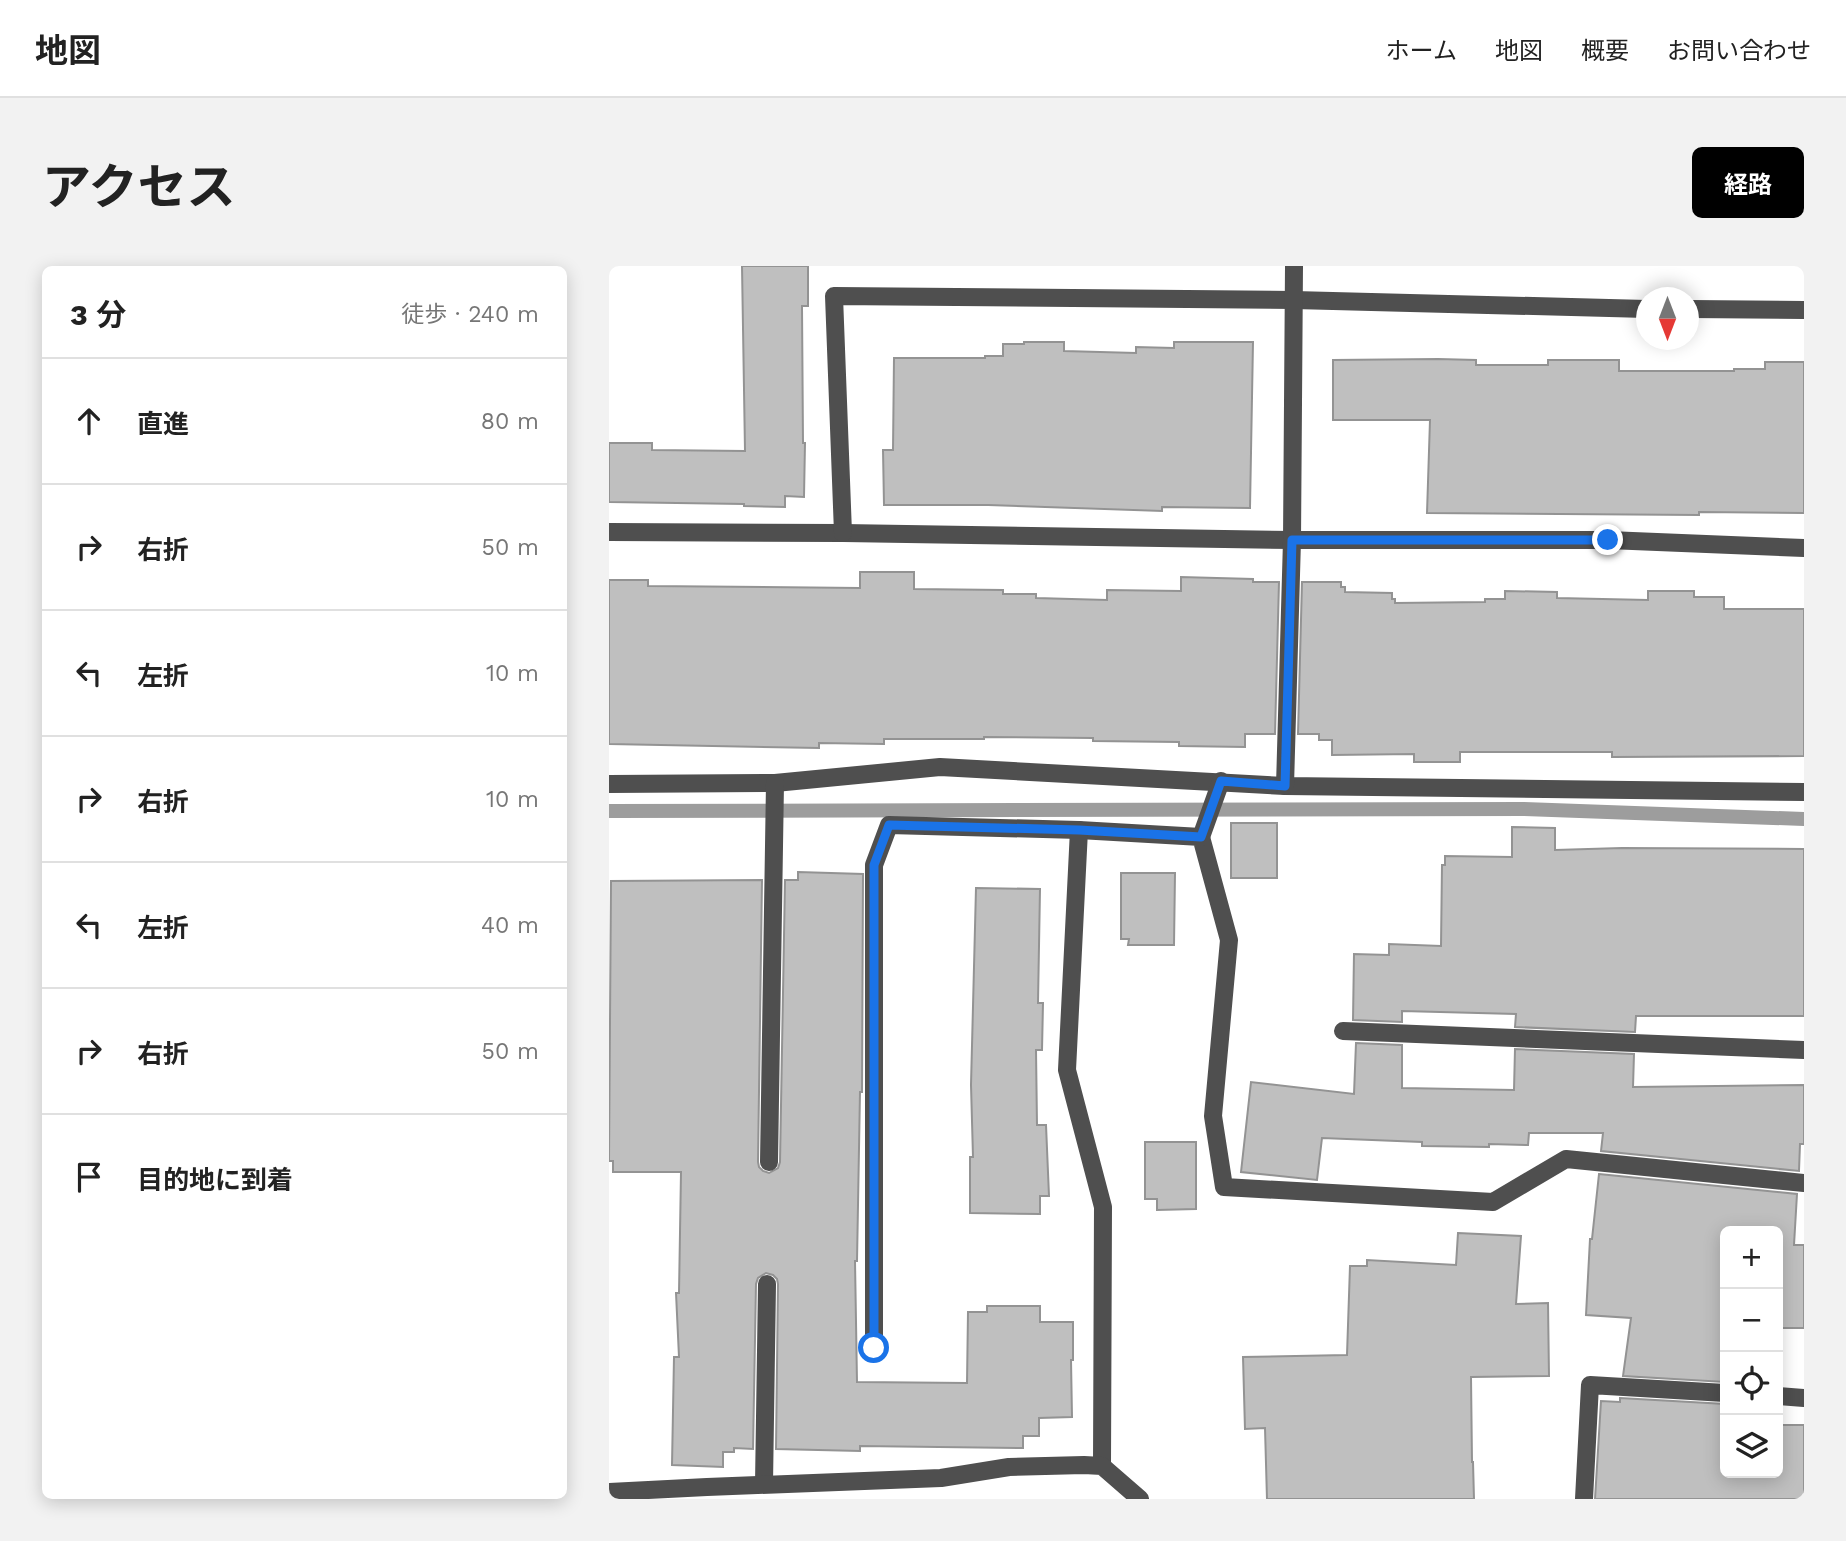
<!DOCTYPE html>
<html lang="ja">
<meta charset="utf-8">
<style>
body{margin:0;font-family:"Work Sans","Noto Sans JP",sans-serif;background:#f2f2f2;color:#222}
.controls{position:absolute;right:21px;bottom:21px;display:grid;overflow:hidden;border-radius:10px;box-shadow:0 4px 18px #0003}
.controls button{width:63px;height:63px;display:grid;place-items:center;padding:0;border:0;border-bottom:2px solid #e0e0e0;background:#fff;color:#222;font:35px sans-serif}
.compass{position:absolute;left:1027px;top:21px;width:63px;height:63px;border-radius:50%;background:#fff;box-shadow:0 4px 18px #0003;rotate:180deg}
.stop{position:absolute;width:21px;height:21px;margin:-16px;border:5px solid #1a73e8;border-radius:50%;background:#fff}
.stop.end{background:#1a73e8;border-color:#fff;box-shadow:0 2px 7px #0008}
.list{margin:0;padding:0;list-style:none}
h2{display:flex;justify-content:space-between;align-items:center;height:91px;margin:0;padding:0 28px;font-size:30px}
h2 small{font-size:23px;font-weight:400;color:#767676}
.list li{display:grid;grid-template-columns:46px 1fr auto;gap:21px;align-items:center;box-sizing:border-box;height:126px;padding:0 28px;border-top:2px solid #e0e0e0}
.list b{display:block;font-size:26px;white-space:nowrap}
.list em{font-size:23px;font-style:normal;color:#767676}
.icon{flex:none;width:38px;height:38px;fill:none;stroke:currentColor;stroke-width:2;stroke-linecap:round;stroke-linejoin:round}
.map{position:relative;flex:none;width:1195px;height:1233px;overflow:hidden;border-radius:10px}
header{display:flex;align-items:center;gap:42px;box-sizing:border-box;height:98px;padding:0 35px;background:#fff;border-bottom:2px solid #e0e0e0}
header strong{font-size:33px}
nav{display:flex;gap:38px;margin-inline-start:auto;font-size:24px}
.intro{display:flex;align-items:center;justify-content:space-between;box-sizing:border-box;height:168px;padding:0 42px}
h1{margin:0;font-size:49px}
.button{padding:18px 32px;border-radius:10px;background:#000;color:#fff;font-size:24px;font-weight:700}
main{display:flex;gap:42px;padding:0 42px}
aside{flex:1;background:#fff;border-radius:10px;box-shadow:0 4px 18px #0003}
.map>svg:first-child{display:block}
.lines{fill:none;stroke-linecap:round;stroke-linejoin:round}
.stream{stroke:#9d9d9d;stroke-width:14}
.building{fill:#bfbfbf;stroke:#939393;stroke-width:2}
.minor{stroke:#4f4f4f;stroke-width:18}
.route{stroke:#1a73e8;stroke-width:9}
</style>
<header>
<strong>地図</strong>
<nav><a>ホーム</a><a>地図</a><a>概要</a><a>お問い合わせ</a></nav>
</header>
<div class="intro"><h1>アクセス</h1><a class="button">経路</a></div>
<main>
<aside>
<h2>3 分<small>徒歩 · 240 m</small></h2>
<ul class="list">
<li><svg class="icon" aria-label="ahead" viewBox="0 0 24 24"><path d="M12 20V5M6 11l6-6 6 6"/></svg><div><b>直進</b></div><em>80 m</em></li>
<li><svg class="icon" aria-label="right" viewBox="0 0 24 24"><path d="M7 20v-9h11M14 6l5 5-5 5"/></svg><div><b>右折</b></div><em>50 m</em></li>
<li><svg class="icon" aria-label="left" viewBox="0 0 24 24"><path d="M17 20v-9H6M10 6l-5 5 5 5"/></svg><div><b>左折</b></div><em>10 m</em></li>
<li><svg class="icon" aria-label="right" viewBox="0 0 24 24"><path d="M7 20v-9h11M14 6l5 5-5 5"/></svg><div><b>右折</b></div><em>10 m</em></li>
<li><svg class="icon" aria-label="left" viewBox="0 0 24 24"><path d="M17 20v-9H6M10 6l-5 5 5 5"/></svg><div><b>左折</b></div><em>40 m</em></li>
<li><svg class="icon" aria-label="right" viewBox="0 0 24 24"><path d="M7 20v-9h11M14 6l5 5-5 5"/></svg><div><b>右折</b></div><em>50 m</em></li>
<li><svg class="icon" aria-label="arrive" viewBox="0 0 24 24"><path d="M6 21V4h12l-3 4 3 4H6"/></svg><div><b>目的地に到着</b></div></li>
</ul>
</aside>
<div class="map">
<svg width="1195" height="1233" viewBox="0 0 1195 1233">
<rect width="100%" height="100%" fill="#fff"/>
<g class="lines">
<!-- stream -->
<polyline class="stream" points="0,545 915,543 1195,553"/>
</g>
<!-- building -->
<g class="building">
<polygon points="133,0 199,0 199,40 193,40 194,177 196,177 195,231 176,230 176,241 135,240 135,238 0,236 0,177 43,177 43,184 136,185"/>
<polygon points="415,76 455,76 455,85 527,87 527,81 565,82 565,76 644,76 641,242 553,241 553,245 379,239 275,239 274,184 284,184 285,92 376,92 376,90 394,90 394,78 415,78"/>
<polygon points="829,93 867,94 867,99 939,99 939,94 1010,94 1010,105 1125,105 1125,103 1156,103 1156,96 1195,96 1195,247 1090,246 1090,249 818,247 821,154 724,154 724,94"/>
<polygon points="251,306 305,306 305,323 394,324 394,328 427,328 427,332 498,334 498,324 572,325 572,311 644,313 644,316 670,316 666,468 636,468 636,481 570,480 570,476 484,475 484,472 375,471 375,473 275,473 275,478 210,477 210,482 0,478 0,314 39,314 39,320 251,322"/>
<polygon points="693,316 732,316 732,321 736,321 736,326 783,327 783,333 786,333 786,337 876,336 876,333 896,333 896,325 948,326 948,332 1039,334 1039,325 1085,325 1085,331 1115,331 1115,343 1195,343 1195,490 1003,491 1003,486 851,486 851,496 805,496 805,488 723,489 723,474 710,474 710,468 689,468"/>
<rect x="622" y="557" width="46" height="55"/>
<polygon points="903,561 946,562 946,584 1013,582 1195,583 1195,750 1027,750 1026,766 906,761 907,748 793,745 793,756 744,754 745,688 780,689 780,678 832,680 833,599 836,599 836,590 903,591"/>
<polygon points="189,606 254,608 253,826 251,826 248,995 246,995 248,1116 358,1117 359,1046 378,1046 378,1040 431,1040 431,1056 464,1056 464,1094 462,1094 463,1151 430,1152 430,1170 414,1170 414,1182 251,1180 251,1185 167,1183 169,1018 168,1013 164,1009 157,1007 149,1012 147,1018 144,1183 125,1182 125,1186 114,1186 114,1201 63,1199 65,1091 70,1091 67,1027 70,1027 72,906 4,906 4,895 0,895 2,615 153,614 149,896 150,901 154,905 160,907 169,902 171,896 176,614 189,614"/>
<polygon points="512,607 566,607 565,679 519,679 520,673 512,673"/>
<polygon points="367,622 431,623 429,737 434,737 433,784 427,784 428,859 437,859 440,930 431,930 431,948 361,947 361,891 364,891 362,819"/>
<polygon points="747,777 793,779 793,822 905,824 906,783 1025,788 1024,821 1195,819 1195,878 1191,878 1190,905 992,885 994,867 920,867 919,879 880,878 880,881 813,880 813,876 713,872 708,914 632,906 642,816 745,828"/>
<polygon points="536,876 587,876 587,943 548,944 548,933 536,933"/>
<polygon points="990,908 1188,928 1185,979 1195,979 1195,1062 1169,1062 1169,965 1116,965 1116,1116 1014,1110 1022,1052 977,1049 981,973 983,973"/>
<polygon points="849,967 912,970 907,1038 939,1037 940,1110 862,1111 863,1196 864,1196 865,1233 658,1233 656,1162 636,1163 634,1091 738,1089 741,1000 758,1000 758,994 847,999"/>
<polygon points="1011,1132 1116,1138 1116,1207 1169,1207 1169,1159 1195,1159 1195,1233 986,1233 992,1135 1011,1136"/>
</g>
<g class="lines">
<!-- minor -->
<g class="minor">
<polyline points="1080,43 1195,44"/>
<polyline points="0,266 234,267 683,274 999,274 1195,282"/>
<polyline points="234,267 225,30 685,34 1038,43"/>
<polyline points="0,518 166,517 331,501 676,520 1195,526"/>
<polyline points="676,520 683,274 685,0"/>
<polyline points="470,564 592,571 620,674 604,850 615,921 884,936 957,893 1195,917"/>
<polyline points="592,571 612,515"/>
<polyline points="734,765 1195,784"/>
<polyline points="160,896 166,517"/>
<polyline points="265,1082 265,599 280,559 470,564 458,804 494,941 493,1200"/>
<polyline points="1169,1130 1195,1132"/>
<polyline points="155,1218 158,1018"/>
<polyline points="0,1226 98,1221 332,1212 400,1201 475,1199 493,1200 531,1233"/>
<polyline points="975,1233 981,1119 1116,1127"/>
</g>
</g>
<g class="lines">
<!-- route -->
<polyline class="route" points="265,1082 265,599 280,559 470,564 592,571 612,515 676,520 683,274 999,274"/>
</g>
</svg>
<div class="controls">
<button>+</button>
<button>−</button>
<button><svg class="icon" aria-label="locate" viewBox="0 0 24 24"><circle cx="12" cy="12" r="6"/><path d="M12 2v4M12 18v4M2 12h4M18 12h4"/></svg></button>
<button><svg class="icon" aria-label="layers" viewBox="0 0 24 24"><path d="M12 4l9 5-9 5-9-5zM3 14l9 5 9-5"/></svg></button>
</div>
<svg class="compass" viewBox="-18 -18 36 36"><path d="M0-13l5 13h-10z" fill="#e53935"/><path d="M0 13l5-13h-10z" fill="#767676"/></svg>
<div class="stop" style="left:265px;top:1082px"></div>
<div class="stop end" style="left:999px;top:274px"></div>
</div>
</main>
